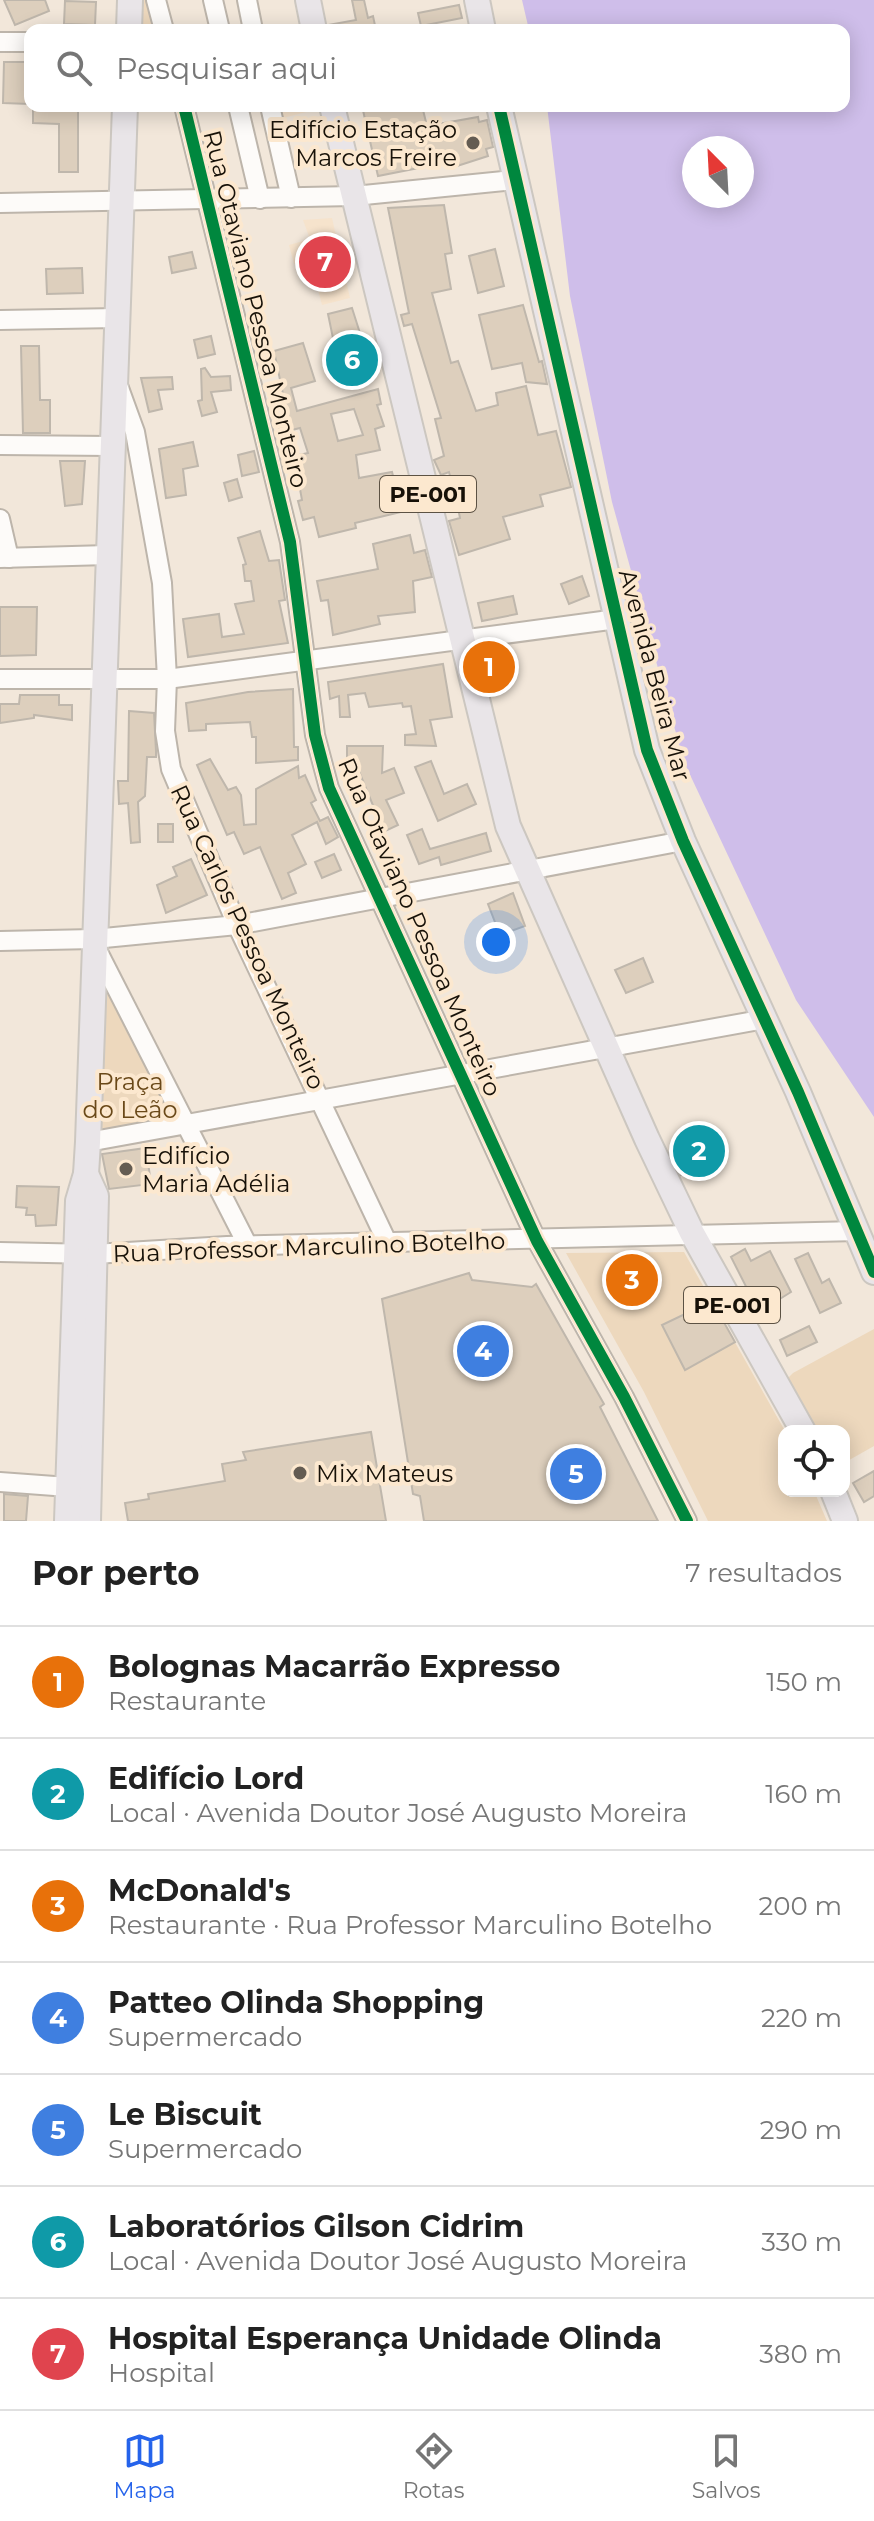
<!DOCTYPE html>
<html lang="pt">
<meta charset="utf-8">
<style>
body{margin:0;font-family:Montserrat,sans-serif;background:#f6f6f6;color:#222}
.controls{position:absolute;right:24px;bottom:24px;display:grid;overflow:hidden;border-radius:16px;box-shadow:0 4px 20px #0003}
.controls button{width:72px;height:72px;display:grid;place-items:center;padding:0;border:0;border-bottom:2px solid #e0e0e0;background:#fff;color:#222;font:40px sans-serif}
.compass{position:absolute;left:682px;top:136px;width:72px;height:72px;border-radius:50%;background:#fff;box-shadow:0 4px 20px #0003;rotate:336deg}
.you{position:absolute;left:496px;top:942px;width:28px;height:28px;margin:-20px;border:6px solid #fff;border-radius:50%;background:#1a73e8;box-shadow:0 0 0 12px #1a73e833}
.badge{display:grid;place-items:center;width:52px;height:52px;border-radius:50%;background:#2563eb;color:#fff;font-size:26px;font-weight:700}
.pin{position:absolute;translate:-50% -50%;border:4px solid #fff;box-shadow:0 2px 8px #0006}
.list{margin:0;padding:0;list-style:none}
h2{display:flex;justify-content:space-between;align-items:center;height:104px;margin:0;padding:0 32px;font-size:34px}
h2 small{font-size:26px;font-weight:400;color:#767676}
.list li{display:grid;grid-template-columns:52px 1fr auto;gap:24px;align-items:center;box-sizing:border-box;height:112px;padding:0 32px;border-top:2px solid #e0e0e0}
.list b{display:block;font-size:30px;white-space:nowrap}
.list p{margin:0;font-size:26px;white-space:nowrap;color:#767676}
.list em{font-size:26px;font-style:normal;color:#767676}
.icon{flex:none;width:44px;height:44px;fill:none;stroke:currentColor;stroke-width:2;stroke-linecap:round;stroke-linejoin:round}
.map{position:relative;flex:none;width:874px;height:1521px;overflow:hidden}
.search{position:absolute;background:#fff;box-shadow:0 4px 20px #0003;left:24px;right:24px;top:24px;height:88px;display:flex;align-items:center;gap:20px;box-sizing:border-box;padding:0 28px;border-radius:16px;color:#767676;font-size:30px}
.sheet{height:888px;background:#fff}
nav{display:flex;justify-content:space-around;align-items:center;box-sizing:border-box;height:112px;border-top:2px solid #e0e0e0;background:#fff;font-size:22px;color:#767676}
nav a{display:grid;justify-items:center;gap:4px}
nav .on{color:#2563eb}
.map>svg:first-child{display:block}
.built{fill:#f6e3cc}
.green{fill:#edd8bd}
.water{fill:#cfbeea;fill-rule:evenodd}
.building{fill:#ddcfbd;stroke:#bfb7ac;stroke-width:2;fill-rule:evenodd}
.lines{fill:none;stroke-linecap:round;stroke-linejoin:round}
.minor-casing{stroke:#bdb5ab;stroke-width:22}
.major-casing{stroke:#ccc7c0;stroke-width:28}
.minor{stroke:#fdfbf9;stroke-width:18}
.major{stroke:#e9e5e8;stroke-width:24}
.cycleway-casing{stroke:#fce8cf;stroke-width:17}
.cycleway{stroke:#00873e;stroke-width:12}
.poi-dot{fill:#645c52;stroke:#fce8cf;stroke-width:3}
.labels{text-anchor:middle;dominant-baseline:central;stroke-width:8;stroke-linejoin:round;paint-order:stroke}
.shield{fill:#fce8cf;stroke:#5c5244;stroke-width:2}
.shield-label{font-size:22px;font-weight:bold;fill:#171108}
.poi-label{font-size:24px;fill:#171108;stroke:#fce8cf;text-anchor:start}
.street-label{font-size:24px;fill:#171108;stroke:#fce8cf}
.park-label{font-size:24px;fill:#6a4919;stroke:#fce8cf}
</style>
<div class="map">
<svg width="874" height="1521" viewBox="0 0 874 1521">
<rect width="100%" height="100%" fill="#f2e7da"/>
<!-- built -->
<g class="built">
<polygon points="285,106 313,106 314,110 275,120 273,109"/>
<polygon points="332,218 350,298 322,305 310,260 294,264 289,245 310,239 303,220"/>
</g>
<!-- green -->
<g class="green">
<polygon points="130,0 152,0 161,30 129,30"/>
<polygon points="101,975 178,1118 100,1130"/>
<polygon points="684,1252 785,1431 784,1491 814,1491 827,1521 708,1521 644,1392 566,1253"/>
<polygon points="874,1329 874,1446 844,1463 844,1431 811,1431 784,1382 793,1373"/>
</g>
<!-- water -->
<path class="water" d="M522 0H874V1117L796 1000 684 762 612 502 570 296 547 106H844V30H529ZM694 148H742V196H694Z"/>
<!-- building -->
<g class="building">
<polygon points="4,0 45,0 49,11 15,25"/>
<polygon points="352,0 364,0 368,18 373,16 376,30 329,30 328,25 356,20"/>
<polygon points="65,1 96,2 95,25 64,24"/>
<polygon points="459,5 462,18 421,26 418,13"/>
<polygon points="4,62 30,62 30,104 3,103"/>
<polygon points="33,106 78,106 78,172 59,172 59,124 33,123"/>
<polygon points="362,106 422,106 427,126 478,117 479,122 487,120 493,147 486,149 488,156 451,168 449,162 378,176"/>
<polygon points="444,205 452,253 445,254 451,289 432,293 451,363 458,361 476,411 498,405 496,393 526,386 538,435 556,431 571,487 540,495 543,506 503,517 510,539 459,555 449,521 460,518 456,498 449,472 441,475 434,460 444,456 435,419 441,418 412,324 404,326 401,315 409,313 388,208"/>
<polygon points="495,249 504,286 478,293 469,256"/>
<polygon points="192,252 196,268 172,273 169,257"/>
<polygon points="82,268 83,293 47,294 46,269"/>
<polygon points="523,305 539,362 542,361 547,384 526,382 522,363 492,369 479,315"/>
<polygon points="352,308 371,368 353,373 352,370 340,372 328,314"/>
<polygon points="211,336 215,354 198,358 194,340"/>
<path d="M303 343 315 381 291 388 297 411 378 389 381 404 377 405 384 426 375 429 380 450 356 455 359 478 392 472 398 495 405 493 409 510 355 523 356 528 319 537 314 517 303 520 298 501 302 500 294 456 308 453 300 428 280 433 276 416 284 414 279 395 283 394 274 351ZM354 409 363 435 338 441 331 414Z"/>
<polygon points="21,346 39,346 40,400 50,400 50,433 23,433"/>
<polygon points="205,368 211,377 230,376 231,390 211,392 217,412 202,416 198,401 202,400 201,369"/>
<polygon points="172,377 173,389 158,390 162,409 149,412 141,378"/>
<polygon points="193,442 198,466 183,469 186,495 166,498 159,449"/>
<polygon points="254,451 259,472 242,476 238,455"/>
<polygon points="60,461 85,461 82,504 65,506"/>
<polygon points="237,479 242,497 229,501 224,483"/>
<polygon points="260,531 269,561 279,560 285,600 279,601 288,643 188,657 183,619 219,614 222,637 244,634 235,604 254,601 251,581 245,581 243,565 246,564 238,538"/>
<polygon points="410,535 414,553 425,550 432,577 413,581 415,612 378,616 380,624 333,635 328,600 321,601 317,581 378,569 373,544"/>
<polygon points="582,576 589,596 569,604 561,584"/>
<polygon points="513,596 517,614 482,621 478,603"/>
<polygon points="0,607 37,607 36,655 0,656"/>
<polygon points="443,664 452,717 430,720 436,746 405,745 405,735 416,734 411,706 403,707 402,703 369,707 365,693 348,695 350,717 340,717 339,696 330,699 328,682"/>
<polygon points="293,689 294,747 298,747 298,760 256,763 256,737 252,737 250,722 206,724 206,730 189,731 186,703 248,692"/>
<polygon points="20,695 59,695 59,705 72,705 72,720 34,715 34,718 0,723 0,704 19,704"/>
<polygon points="129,711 154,713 156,751 156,757 147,757 145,796 138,802 140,842 131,843 128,803 119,804 118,781 128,781"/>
<polygon points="347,746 383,746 382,773 394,768 404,793 386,800 398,825 379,834 374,822 379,820 356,764 347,764"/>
<polygon points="210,759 228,790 236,787 241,795 244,825 256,824 256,789 298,766 299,778 305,775 316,800 311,803 320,821 328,817 338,837 326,844 317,822 292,835 306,864 288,873 296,893 282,899 260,847 244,854 234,832 227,835 197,765"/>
<polygon points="431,761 444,794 467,784 476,804 438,821 415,767"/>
<rect x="158" y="824" width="15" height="18"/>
<polygon points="422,829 430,849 486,833 491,851 441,865 439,857 419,864 407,835"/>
<polygon points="334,854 341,870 322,878 315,862"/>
<polygon points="191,859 207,895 166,913 157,885 177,876 173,867"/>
<polygon points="513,893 525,926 500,935 488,904"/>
<polygon points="643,958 653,982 626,993 615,970"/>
<polygon points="705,1143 714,1161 681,1175 673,1159"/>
<polygon points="146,1148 151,1184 109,1189 102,1154"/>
<polygon points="17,1186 59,1187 56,1225 36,1226 35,1215 26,1215 27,1208 16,1207"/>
<polygon points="745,1249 751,1261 770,1251 791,1292 759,1312 731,1257"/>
<polygon points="808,1253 822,1283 829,1279 841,1303 820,1313 795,1259"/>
<polygon points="655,1265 657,1286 611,1290 610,1270"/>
<polygon points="469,1273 472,1280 532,1287 536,1284 604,1404 600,1407 658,1521 424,1521 420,1496 413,1494 382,1299"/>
<polygon points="712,1301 735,1342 685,1370 662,1325"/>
<polygon points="809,1326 817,1342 787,1356 780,1340"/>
<polygon points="371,1432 386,1521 128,1521 125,1503 149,1499 148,1494 225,1481 222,1464 246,1460 243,1452"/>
<polygon points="874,1471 874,1496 864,1502 853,1483"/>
<polygon points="4,1494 28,1496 26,1521 4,1521"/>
</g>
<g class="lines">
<defs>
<g id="minor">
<polyline points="156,0 164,30"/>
<polyline points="213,0 220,30"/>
<polyline points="247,0 253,30"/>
<polyline points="0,42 30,42"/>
<polyline points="184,106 290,542 315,735 329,788 537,1241 624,1397 687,1521"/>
<polyline points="238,106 260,199"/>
<polyline points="270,106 291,198"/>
<polyline points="0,203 354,196 514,180"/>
<polyline points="0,320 118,318"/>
<polyline points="119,388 135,432 162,583 167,679 165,731 171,769 237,925 388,1244"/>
<polyline points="0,445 111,446"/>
<polyline points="0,519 9,558"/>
<polyline points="0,558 108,555"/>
<polyline points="0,679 167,679 617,619"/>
<polyline points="0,941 94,939 237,925 683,841"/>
<polyline points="95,946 248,1246"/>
<polyline points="88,1142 765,1019"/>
<polyline points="0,1252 94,1254 227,1246 858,1231"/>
<polyline points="0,1482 68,1487"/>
</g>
<g id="major">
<polyline points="308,0 314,30"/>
<polyline points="477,0 483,30"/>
<polyline points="129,30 130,0"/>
<polyline points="332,106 508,826 647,1139 692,1233 803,1431"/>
<polyline points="499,106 647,750 683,841 798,1092 874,1272"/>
<polyline points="86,1174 96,1196 88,1521"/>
<polyline points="833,1491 845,1521"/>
<polyline points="67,1521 78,1201 86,1174 88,1142 125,106"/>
</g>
</defs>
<!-- minor casing -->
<use href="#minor" class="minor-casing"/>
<!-- major casing -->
<use href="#major" class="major-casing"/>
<!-- minor -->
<use href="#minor" class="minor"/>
<!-- major -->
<use href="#major" class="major"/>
<defs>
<g id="cycleway">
<polyline points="184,106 290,542 315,735 329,788 537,1241 624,1397 687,1521"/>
<polyline points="499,106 647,750 683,841 798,1092 874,1272"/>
</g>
</defs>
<!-- cycleway casing -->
<use href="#cycleway" class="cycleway-casing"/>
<!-- cycleway -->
<use href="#cycleway" class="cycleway"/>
</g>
<!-- markers -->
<g class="poi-dot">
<circle cx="473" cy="143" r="8"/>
<circle cx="126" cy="1169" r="8"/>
<circle cx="300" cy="1473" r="8"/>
</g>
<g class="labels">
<!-- shield labels -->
<g class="shield">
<rect x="380" y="476" width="96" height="36" rx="6"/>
<rect x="684" y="1287" width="96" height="36" rx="6"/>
</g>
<g class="shield-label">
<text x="428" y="494">PE-001</text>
<text x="732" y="1305">PE-001</text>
</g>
<!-- poi labels -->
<g class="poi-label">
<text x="457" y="129" text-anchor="end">Edifício Estação<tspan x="457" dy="28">Marcos Freire</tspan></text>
<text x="142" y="1155">Edifício<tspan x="142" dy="28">Maria Adélia</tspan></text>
<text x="316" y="1473">Mix Mateus</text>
</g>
<!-- street labels -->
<g class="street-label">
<text transform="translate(256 309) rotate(76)">Rua Otaviano Pessoa Monteiro</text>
<text transform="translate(655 675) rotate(75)">Avenida Beira Mar</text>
<text transform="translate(420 927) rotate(66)">Rua Otaviano Pessoa Monteiro</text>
<text transform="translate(248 937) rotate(65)">Rua Carlos Pessoa Monteiro</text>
<text transform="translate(309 1247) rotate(-2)">Rua Professor Marculino Botelho</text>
</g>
<!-- park labels -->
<g class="park-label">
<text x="130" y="1081">Praça<tspan x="130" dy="28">do Leão</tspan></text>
</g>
</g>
</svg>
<div class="controls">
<button><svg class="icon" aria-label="locate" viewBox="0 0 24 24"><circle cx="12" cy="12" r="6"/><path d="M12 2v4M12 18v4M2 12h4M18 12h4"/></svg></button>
</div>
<svg class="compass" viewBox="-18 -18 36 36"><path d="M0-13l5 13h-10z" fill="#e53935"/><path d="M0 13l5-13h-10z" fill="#767676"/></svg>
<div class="you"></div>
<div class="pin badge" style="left:489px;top:667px;background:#e8710a">1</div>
<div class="pin badge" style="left:699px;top:1151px;background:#0f9aa8">2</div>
<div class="pin badge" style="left:632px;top:1280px;background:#e8710a">3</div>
<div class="pin badge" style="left:483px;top:1351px;background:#3f7fe0">4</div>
<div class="pin badge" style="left:576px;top:1474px;background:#3f7fe0">5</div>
<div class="pin badge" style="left:352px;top:360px;background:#0f9aa8">6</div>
<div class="pin badge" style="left:325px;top:262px;background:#e0444e">7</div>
<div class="search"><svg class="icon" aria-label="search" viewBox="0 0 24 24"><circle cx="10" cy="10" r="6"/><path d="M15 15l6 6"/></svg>Pesquisar aqui</div>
</div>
<section class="sheet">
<h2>Por perto<small>7 resultados</small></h2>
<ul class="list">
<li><span class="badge" style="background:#e8710a">1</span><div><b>Bolognas Macarrão Expresso</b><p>Restaurante</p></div><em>150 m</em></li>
<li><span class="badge" style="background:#0f9aa8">2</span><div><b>Edifício Lord</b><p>Local · Avenida Doutor José Augusto Moreira</p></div><em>160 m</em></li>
<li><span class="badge" style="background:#e8710a">3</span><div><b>McDonald's</b><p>Restaurante · Rua Professor Marculino Botelho</p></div><em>200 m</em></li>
<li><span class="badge" style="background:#3f7fe0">4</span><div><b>Patteo Olinda Shopping</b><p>Supermercado</p></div><em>220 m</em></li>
<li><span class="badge" style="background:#3f7fe0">5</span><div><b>Le Biscuit</b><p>Supermercado</p></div><em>290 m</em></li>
<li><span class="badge" style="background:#0f9aa8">6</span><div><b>Laboratórios Gilson Cidrim</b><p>Local · Avenida Doutor José Augusto Moreira</p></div><em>330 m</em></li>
<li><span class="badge" style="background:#e0444e">7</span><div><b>Hospital Esperança Unidade Olinda</b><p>Hospital</p></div><em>380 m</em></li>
</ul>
</section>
<nav>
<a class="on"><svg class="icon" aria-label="map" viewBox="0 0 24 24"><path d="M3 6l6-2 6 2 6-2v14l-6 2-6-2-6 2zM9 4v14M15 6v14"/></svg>Mapa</a>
<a><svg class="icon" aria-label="directions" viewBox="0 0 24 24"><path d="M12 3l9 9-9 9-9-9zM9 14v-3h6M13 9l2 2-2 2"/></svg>Rotas</a>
<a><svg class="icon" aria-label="saved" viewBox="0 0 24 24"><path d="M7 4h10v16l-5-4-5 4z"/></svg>Salvos</a>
</nav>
